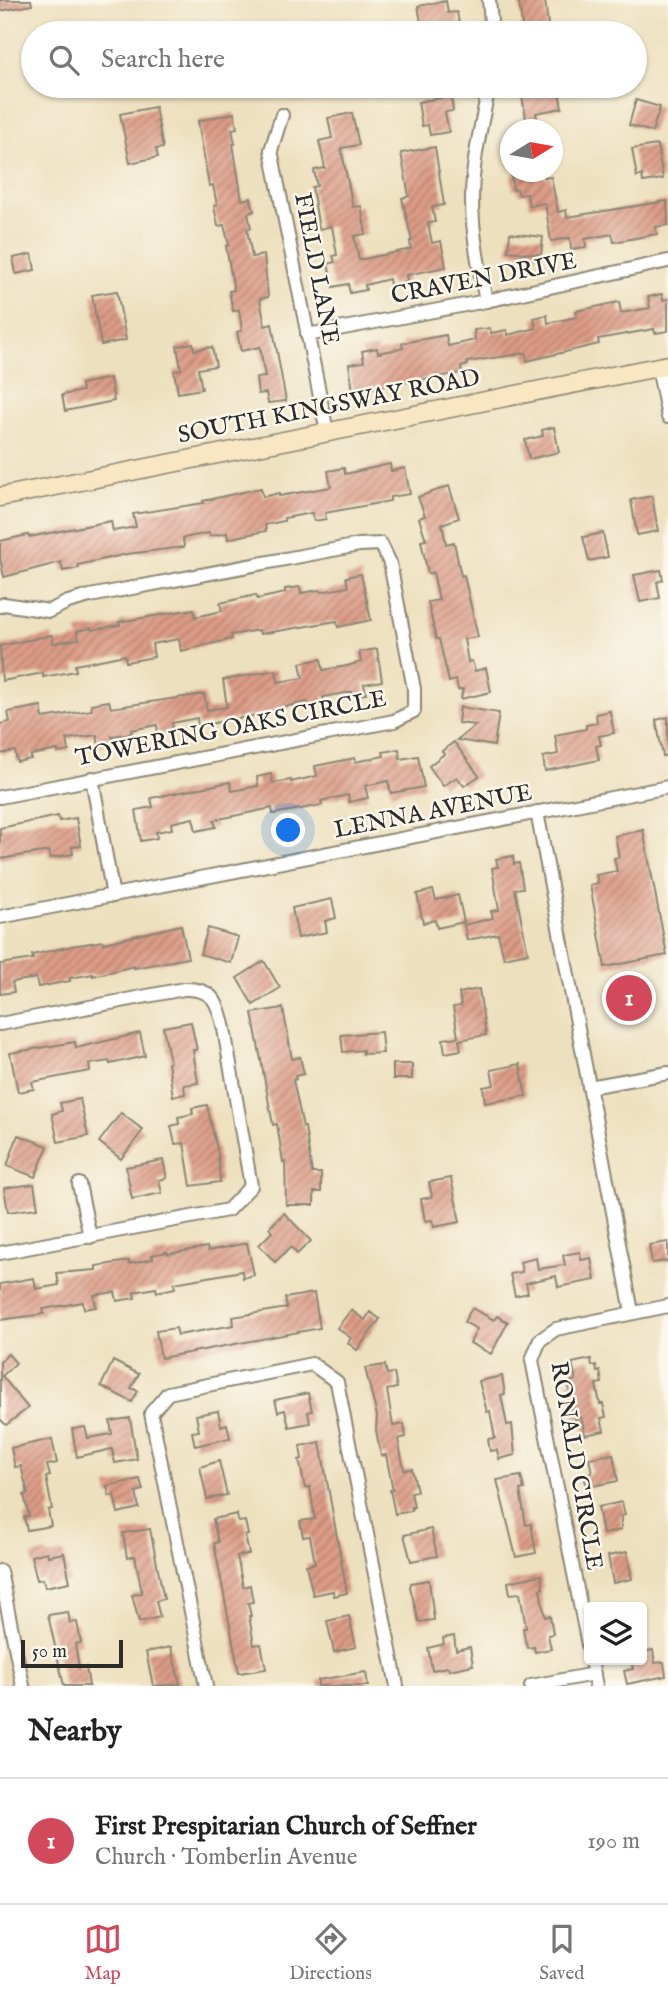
<!DOCTYPE html>
<meta charset="utf-8">
<style>
body{margin:0;font-family:"IM FELL English",serif;background:#f6f6f6;color:#222}
.controls{position:absolute;right:21px;bottom:21px;display:grid;overflow:hidden;border-radius:7px;box-shadow:0 2px 5px #0004}
.controls button{width:63px;height:63px;display:grid;place-items:center;padding:0;border:0;border-bottom:2px solid #e0e0e0;background:#fff;color:#222;font:35px sans-serif}
.compass{position:absolute;left:500px;top:119px;width:63px;height:63px;border-radius:50%;background:#fff;box-shadow:0 2px 5px #0004;rotate:79deg}
.scale{position:absolute;left:21px;bottom:18px;width:102px;box-sizing:border-box;padding-left:7px;border:4px solid #2b2b2b;border-top:0;font-size:19px;line-height:24px;white-space:nowrap;color:#2b2b2b;-webkit-text-stroke:5px #fbf7ec;paint-order:stroke}
.you{position:absolute;left:289px;top:831px;width:24px;height:24px;margin:-18px;border:5px solid #fff;border-radius:50%;background:#1a73e8;box-shadow:0 0 0 10px #1a73e833}
.badge{display:grid;place-items:center;width:46px;height:46px;border-radius:50%;background:#d1495b;color:#fff;font-size:23px;font-weight:700}
.pin{position:absolute;translate:-50% -50%;border:4px solid #fff;box-shadow:0 2px 7px #0006}
.list{margin:0;padding:0;list-style:none}
h2{display:flex;justify-content:space-between;align-items:center;height:91px;margin:0;padding:0 28px;font-size:30px}
h2 small{font-size:23px;font-weight:400;color:#767676}
.list li{display:grid;grid-template-columns:46px 1fr auto;gap:21px;align-items:center;box-sizing:border-box;height:126px;padding:0 28px;border-top:2px solid #e0e0e0}
.list b{display:block;font-size:26px;white-space:nowrap}
.list p{margin:0;font-size:23px;white-space:nowrap;color:#767676}
.list em{font-size:23px;font-style:normal;color:#767676}
.icon{flex:none;width:38px;height:38px;fill:none;stroke:currentColor;stroke-width:2;stroke-linecap:round;stroke-linejoin:round}
.map{position:relative;flex:none;width:668px;height:1686px;overflow:hidden}
.search{position:absolute;background:#fff;box-shadow:0 2px 5px #0004;left:21px;right:21px;top:21px;height:77px;display:flex;align-items:center;gap:18px;box-sizing:border-box;padding:0 24px;border-radius:38px;color:#767676;font-size:26px}
.sheet{height:217px;background:#fff}
nav{display:flex;justify-content:space-around;align-items:center;box-sizing:border-box;height:98px;border-top:2px solid #e0e0e0;background:#fff;font-size:19px;color:#767676}
nav a{display:grid;justify-items:center;gap:4px}
nav .on{color:#d1495b}
.map>svg:first-child{display:block}
.building{fill:url(#building-hatch)}
.lines{fill:none;stroke-linecap:round;stroke-linejoin:round}
.street-casing{stroke:#8c8674;stroke-width:16}
.secondary-casing{stroke:#8c8674;stroke-width:21}
.street{stroke:#fff;stroke-width:12}
.secondary{stroke:#f9e7c3;stroke-width:18}
.labels{text-anchor:middle;dominant-baseline:central;stroke-width:5;stroke-linejoin:round;paint-order:stroke}
.street-label{font-size:24px;fill:#2b2b2b;stroke:#fbf7ec}
</style>
<div class="map">
<svg width="668" height="1686" viewBox="0 0 668 1686">
<defs>
<pattern id="building-hatch" width="6" height="6" patternUnits="userSpaceOnUse" patternTransform="scale(1.75)"><rect width="6" height="6" fill="#dd9c87"/><path d="M-1 1l2-2M0 6l6-6M5 7l2-2" fill="none" stroke="#b37f6f"/></pattern>
</defs>
<rect width="100%" height="100%" fill="#fbf7ec"/>
<filter id="ink" filterUnits="userSpaceOnUse"><feTurbulence type="fractalNoise" baseFrequency=".0143" numOctaves="2"/><feDisplacementMap in="SourceGraphic" scale="14" xChannelSelector="R" yChannelSelector="G"/><feConvolveMatrix kernelMatrix="1 2 1 2 8 2 1 2 1" color-interpolation-filters="sRGB"/></filter>
<filter id="wash" filterUnits="userSpaceOnUse"><feTurbulence type="fractalNoise" baseFrequency=".00686" numOctaves="4" result="noise"/><feDisplacementMap in="SourceGraphic" scale="28" xChannelSelector="R" yChannelSelector="G"/><feGaussianBlur stdDeviation="1.57" result="paint"/><feColorMatrix in="noise" values="0 0 0 0 0 0 0 0 0 0 0 0 0 0 0 0 0 1.4 0 .05"/><feComposite in="paint" operator="in"/></filter>
<g filter="url(#wash)">
<rect width="100%" height="100%" fill="#ede0be"/>
<g id="blocks">
<!-- building -->
<g class="building">
<polygon points="0,0 31,0 32,5 0,11"/>
<polygon points="526,0 545,0 549,33 523,33 519,2"/>
<polygon points="446,1 448,13 457,12 460,29 423,33 418,6"/>
<polygon points="527,86 558,86 562,108 536,113 539,130 528,130 522,96 528,95"/>
<polygon points="451,96 453,111 445,112 449,132 430,135 428,125 422,126 418,102"/>
<polygon points="636,100 660,107 652,132 629,125"/>
<polygon points="155,107 163,148 156,149 158,157 130,163 120,114"/>
<polygon points="234,113 237,128 232,129 235,144 233,144 242,200 251,198 254,211 248,213 251,228 247,229 252,257 264,255 268,297 260,299 265,326 272,324 286,401 268,403 266,393 258,394 256,378 265,377 260,347 241,351 237,332 242,330 239,310 233,311 229,291 234,290 226,246 229,245 224,225 218,226 214,206 217,205 213,185 209,186 198,121"/>
<polygon points="352,113 359,145 341,148 353,207 361,206 366,234 354,236 359,260 411,249 410,241 412,241 402,198 409,196 401,153 435,147 444,205 432,207 435,222 428,223 432,243 441,241 446,267 406,275 407,281 390,285 389,279 365,285 366,290 350,293 348,284 333,287 328,264 335,262 333,256 337,255 332,226 319,229 312,187 317,186 314,170 325,168 319,141 332,138 328,118"/>
<polygon points="657,145 663,179 643,182 642,175 637,177 632,149"/>
<polygon points="532,172 544,172 545,178 551,177 558,212 566,210 567,217 667,201 668,225 655,227 657,234 614,242 612,234 585,239 586,247 571,249 570,238 551,241 545,203 529,206 527,194 519,195 517,189 513,190 511,175"/>
<polygon points="510,233 543,237 541,255 508,251"/>
<polygon points="32,254 35,270 16,274 13,258"/>
<polygon points="117,291 126,340 101,345 92,295"/>
<polygon points="662,294 663,300 668,299 668,331 655,333 654,329 598,339 599,344 527,361 526,353 467,362 468,365 461,367 462,373 353,391 349,364 364,362 362,351 377,348 378,353 403,348 402,343 446,335 448,346 475,340 474,330 490,328 491,333 507,330 508,335 536,328 534,318 547,315 548,323 577,317 576,311 619,302 621,313 650,308 648,297"/>
<polygon points="193,343 194,350 212,347 216,366 198,369 202,389 178,393 174,371 181,369 177,346"/>
<polygon points="110,378 114,401 65,411 62,395 82,391 81,384"/>
<polygon points="554,427 559,452 529,459 525,440 543,436 542,430"/>
<polygon points="390,464 391,471 405,468 410,494 390,497 390,501 325,513 326,519 314,521 312,513 284,518 284,521 265,525 266,531 240,536 228,539 227,533 210,536 209,533 183,538 184,547 127,554 78,565 79,568 63,571 61,562 4,577 0,559 0,541 28,535 29,537 111,521 113,531 136,527 133,514 204,503 203,501 261,488 263,497 279,493 279,496 331,487 328,471 344,468 345,474"/>
<polygon points="449,486 459,518 442,524 446,544 454,542 461,576 464,575 478,637 464,639 468,662 472,661 475,671 486,668 491,692 461,699 463,689 458,690 456,680 449,682 439,639 436,639 428,602 439,600 433,572 428,574 421,541 426,540 419,518 425,516 418,497"/>
<polygon points="652,496 658,531 637,535 631,500"/>
<polygon points="603,533 608,557 589,561 583,537"/>
<polygon points="661,570 663,580 657,582 660,598 640,602 634,575"/>
<polygon points="361,574 371,620 338,627 337,621 260,634 259,630 231,635 232,639 181,651 179,639 152,644 154,657 126,662 125,655 75,665 76,671 43,677 43,673 2,681 0,646 52,635 53,643 79,639 77,631 91,628 92,630 120,625 119,622 194,609 195,617 222,611 220,603 256,595 257,599 285,593 285,589 300,587 301,593 320,590 321,592 348,587 346,577"/>
<polygon points="377,649 382,681 364,684 366,694 352,696 351,692 323,697 324,703 308,706 307,702 278,708 278,711 198,726 197,718 172,723 173,731 158,734 157,725 131,730 132,733 112,736 114,743 99,746 97,735 67,739 69,751 58,753 58,750 31,755 31,759 17,762 15,751 0,754 0,724 10,722 8,712 41,706 43,718 92,710 91,704 109,701 111,708 204,694 207,710 227,707 223,680 276,670 278,682 303,678 300,663 321,659 323,670 347,666 361,662 359,652"/>
<polygon points="460,707 499,713 494,746 457,740 476,725 458,723"/>
<polygon points="610,711 614,733 599,736 601,745 596,746 599,760 545,771 543,757 558,754 555,735 586,729 586,725 597,723 596,714"/>
<polygon points="668,717 668,755 663,756 656,720"/>
<polygon points="454,742 479,776 464,786 457,777 443,786 429,766 444,754 442,751"/>
<polygon points="399,749 400,759 418,756 424,787 391,793 388,781 365,786 368,798 349,802 348,795 321,801 322,805 273,814 272,808 214,820 216,827 196,831 193,818 171,823 172,829 156,832 157,838 141,841 136,810 153,807 151,798 230,782 232,791 258,786 257,777 271,774 273,783 291,780 291,782 317,776 315,766 355,758 355,762 384,756 383,752"/>
<polygon points="58,816 59,821 76,818 81,846 72,847 73,854 50,858 49,851 0,859 0,828"/>
<polygon points="643,830 667,955 605,967 590,885 598,883 596,875 617,871 614,858 619,857 615,836"/>
<polygon points="513,856 514,864 519,863 523,888 515,889 528,953 504,958 498,934 467,940 464,925 493,918 491,911 499,910 492,868 498,867 496,859"/>
<polygon points="433,890 436,900 458,895 464,922 437,928 435,920 423,923 417,894"/>
<polygon points="332,899 336,918 325,921 327,932 298,938 292,908"/>
<polygon points="181,925 188,958 134,968 134,966 93,976 93,974 70,978 70,981 38,987 36,978 12,982 14,992 0,994 0,964 33,959 32,955 72,946 103,941 104,943"/>
<polygon points="208,928 238,937 231,963 200,954"/>
<polygon points="264,961 280,988 253,1005 237,978"/>
<polygon points="479,989 486,1035 459,1040 461,1050 445,1053 443,1039 458,1037 453,1007 461,1006 459,993"/>
<polygon points="283,1008 292,1059 300,1057 304,1074 295,1076 296,1079 293,1080 303,1127 305,1127 312,1173 321,1173 321,1192 314,1192 314,1205 286,1205 285,1161 283,1162 277,1124 273,1125 255,1028 252,1013"/>
<polygon points="191,1022 197,1050 193,1050 198,1083 184,1085 185,1094 173,1096 168,1063 170,1062 163,1027"/>
<polygon points="381,1032 383,1053 363,1054 363,1050 343,1052 341,1035"/>
<polygon points="140,1033 145,1056 110,1064 109,1061 89,1064 90,1071 32,1082 34,1089 18,1092 10,1053 75,1042 76,1048"/>
<rect x="393" y="1064" width="19" height="15"/>
<polygon points="520,1064 526,1096 485,1103 483,1087 494,1085 491,1070"/>
<polygon points="80,1099 88,1136 58,1142 52,1114 62,1111 60,1103"/>
<polygon points="207,1105 218,1154 220,1182 191,1186 184,1143 175,1144 171,1126 179,1124 178,1117 193,1114 192,1108"/>
<polygon points="121,1113 143,1130 121,1159 99,1142"/>
<polygon points="18,1135 48,1146 35,1177 7,1166"/>
<polygon points="163,1160 167,1178 159,1180 162,1193 132,1199 126,1167"/>
<polygon points="451,1178 460,1222 434,1227 432,1220 425,1221 421,1199 432,1197 429,1182"/>
<polygon points="34,1184 38,1208 8,1212 4,1188"/>
<polygon points="284,1213 311,1241 297,1254 291,1247 275,1262 259,1245 272,1232 269,1228"/>
<polygon points="668,1242 668,1261 652,1263 649,1245"/>
<polygon points="247,1243 254,1275 243,1278 242,1271 174,1283 175,1288 157,1292 156,1288 134,1292 135,1298 117,1301 115,1292 94,1295 96,1307 84,1309 83,1302 43,1309 44,1314 0,1320 0,1284 34,1278 36,1289 59,1285 57,1273 96,1270 96,1266 129,1261 129,1264 153,1259 152,1255 167,1252 168,1254 207,1247 208,1251"/>
<polygon points="580,1252 581,1260 591,1258 595,1280 558,1287 556,1276 526,1283 528,1293 515,1296 510,1274 522,1272 520,1262 536,1258 538,1269 565,1265 563,1255"/>
<polygon points="314,1293 320,1328 161,1358 156,1331 176,1328 178,1335 234,1325 233,1317 287,1308 285,1298"/>
<polygon points="472,1308 494,1320 497,1316 508,1322 491,1354 470,1343 477,1329 464,1322"/>
<polygon points="351,1310 365,1320 370,1312 380,1319 357,1350 348,1343 351,1338 337,1328"/>
<polygon points="8,1354 16,1363 2,1376 28,1408 6,1425 0,1419 0,1362"/>
<polygon points="591,1359 592,1366 596,1366 597,1372 600,1371 602,1383 596,1384 600,1404 603,1404 606,1417 601,1418 604,1431 585,1435 581,1417 575,1419 568,1382 576,1380 572,1363"/>
<polygon points="113,1361 139,1374 131,1388 138,1391 132,1402 101,1386"/>
<polygon points="385,1365 387,1374 394,1373 397,1388 387,1390 393,1426 404,1424 406,1437 398,1439 404,1470 412,1469 417,1491 411,1492 414,1507 412,1507 412,1511 395,1514 390,1490 393,1490 386,1455 381,1456 376,1430 377,1416 365,1368"/>
<polygon points="502,1376 505,1394 501,1395 507,1425 512,1424 515,1455 499,1459 497,1450 490,1451 488,1439 495,1438 490,1411 487,1412 479,1381"/>
<polygon points="308,1393 312,1411 308,1412 310,1423 289,1427 285,1410 278,1412 275,1400"/>
<polygon points="218,1411 221,1426 227,1424 230,1438 195,1446 192,1432 199,1431 196,1415"/>
<polygon points="130,1418 137,1459 115,1463 112,1449 77,1457 72,1429 85,1427 88,1438 112,1434 110,1421"/>
<polygon points="52,1439 57,1463 47,1465 50,1476 46,1477 52,1509 48,1510 51,1526 27,1530 24,1517 29,1516 24,1495 28,1494 21,1466 15,1467 11,1448"/>
<polygon points="320,1442 347,1593 334,1596 333,1591 313,1595 306,1565 315,1563 310,1536 303,1537 300,1521 315,1519 310,1487 305,1488 299,1460 302,1459 300,1446"/>
<polygon points="613,1454 618,1481 587,1487 584,1475 592,1473 589,1458"/>
<polygon points="219,1461 227,1495 207,1499 200,1467"/>
<polygon points="521,1476 524,1489 520,1490 526,1525 531,1524 536,1553 516,1557 497,1480"/>
<polygon points="140,1479 143,1490 136,1492 139,1508 118,1513 114,1495 109,1496 107,1486"/>
<polygon points="622,1502 625,1515 621,1516 621,1530 603,1534 598,1507"/>
<polygon points="237,1514 238,1522 245,1521 248,1535 245,1535 249,1554 237,1556 243,1587 250,1585 253,1602 248,1603 251,1616 249,1616 254,1645 261,1644 266,1669 239,1673 214,1543 218,1542 213,1519"/>
<polygon points="150,1529 164,1599 156,1601 160,1617 139,1622 132,1595 142,1593 135,1556 127,1558 123,1533"/>
<polygon points="431,1529 437,1556 411,1561 404,1535"/>
<polygon points="47,1552 48,1556 64,1553 70,1582 45,1587 43,1579 37,1580 31,1556"/>
<polygon points="627,1552 632,1579 613,1583 608,1556"/>
<polygon points="541,1575 543,1588 540,1589 545,1617 550,1616 553,1634 548,1635 551,1649 535,1652 534,1647 528,1648 525,1640 523,1628 526,1628 520,1593 510,1594 508,1582"/>
<polygon points="429,1580 434,1620 419,1622 410,1587 411,1583"/>
<polygon points="68,1612 70,1623 77,1622 81,1643 75,1644 79,1668 86,1667 89,1686 64,1686 48,1615"/>
<polygon points="349,1616 356,1647 334,1652 327,1621"/>
<polygon points="454,1636 456,1650 470,1647 473,1665 449,1670 448,1667 432,1670 428,1648 444,1644 443,1638"/>
<polygon points="171,1647 180,1684 153,1686 146,1652"/>
<polygon points="653,1650 655,1663 664,1662 666,1676 627,1684 624,1671 633,1669 631,1660 642,1660 642,1652"/>
<polygon points="366,1672 368,1686 318,1686 318,1680"/>
</g>
</g>
</g>
<g filter="url(#ink)">
<use href="#blocks" fill-opacity="0" stroke="#8c8674" stroke-width="2"/>
<g class="lines">
<defs>
<g id="street">
<polyline points="489,0 492,33"/>
<polyline points="282,115 271,150 327,432"/>
<path d="M486 301C479 267 472 233 472 199 472 161 482 123 489 86"/>
<polyline points="307,335 486,301 668,261"/>
<polyline points="658,367 668,417"/>
<polyline points="0,606 4,604 49,611 68,602 90,596 359,545 381,544 390,563 414,689 414,711 394,721 0,797"/>
<polyline points="92,778 113,896"/>
<polyline points="537,812 632,1312"/>
<polyline points="0,917 668,787"/>
<path d="M0 1024 184 989C214 988 218 1003 224 1029L251 1186 228 1210 0 1253"/>
<polyline points="589,1087 668,1073"/>
<polyline points="79,1184 90,1237"/>
<polyline points="0,1571 23,1686"/>
<polyline points="589,1650 532,1360 540,1340 556,1329 668,1306"/>
<polyline points="591,1660 596,1686"/>
<polyline points="206,1686 151,1413 168,1393 312,1364 337,1382 397,1686"/>
<polyline points="531,1686 594,1674"/>
</g>
<polyline id="secondary" points="0,497 668,365"/>
</defs>
<!-- street casing -->
<use href="#street" class="street-casing"/>
<!-- secondary casing -->
<use href="#secondary" class="secondary-casing"/>
<!-- street -->
<use href="#street" class="street"/>
<!-- secondary -->
<use href="#secondary" class="secondary"/>
</g>
</g>
<g class="labels">
<!-- street labels -->
<g class="street-label">
<text transform="translate(316 269) rotate(79)">FIELD LANE</text>
<text transform="translate(484 279) rotate(-11)">CRAVEN DRIVE</text>
<text transform="translate(329 407) rotate(-11)">SOUTH KINGSWAY ROAD</text>
<text transform="translate(231 729) rotate(-11)">TOWERING OAKS CIRCLE</text>
<text transform="translate(433 812) rotate(-11)">LENNA AVENUE</text>
<text transform="translate(576 1466) rotate(80)">RONALD CIRCLE</text>
</g>
</g>
</svg>
<div class="controls">
<button><svg class="icon" aria-label="layers" viewBox="0 0 24 24"><path d="M12 4l9 5-9 5-9-5zM3 14l9 5 9-5"/></svg></button>
</div>
<svg class="compass" viewBox="-18 -18 36 36"><path d="M0-13l5 13h-10z" fill="#e53935"/><path d="M0 13l5-13h-10z" fill="#767676"/></svg>
<div class="scale">50 m</div>
<div class="you"></div>
<div class="pin badge" style="left:629px;top:998px">1</div>
<div class="search"><svg class="icon" aria-label="search" viewBox="0 0 24 24"><circle cx="10" cy="10" r="6"/><path d="M15 15l6 6"/></svg>Search here</div>
</div>
<section class="sheet">
<h2>Nearby<small></small></h2>
<ul class="list">
<li><span class="badge">1</span><div><b>First Prespitarian Church of Seffner</b><p>Church · Tomberlin Avenue</p></div><em>190 m</em></li>
</ul>
</section>
<nav>
<a class="on"><svg class="icon" aria-label="map" viewBox="0 0 24 24"><path d="M3 6l6-2 6 2 6-2v14l-6 2-6-2-6 2zM9 4v14M15 6v14"/></svg>Map</a>
<a><svg class="icon" aria-label="directions" viewBox="0 0 24 24"><path d="M12 3l9 9-9 9-9-9zM9 14v-3h6M13 9l2 2-2 2"/></svg>Directions</a>
<a><svg class="icon" aria-label="saved" viewBox="0 0 24 24"><path d="M7 4h10v16l-5-4-5 4z"/></svg>Saved</a>
</nav>
